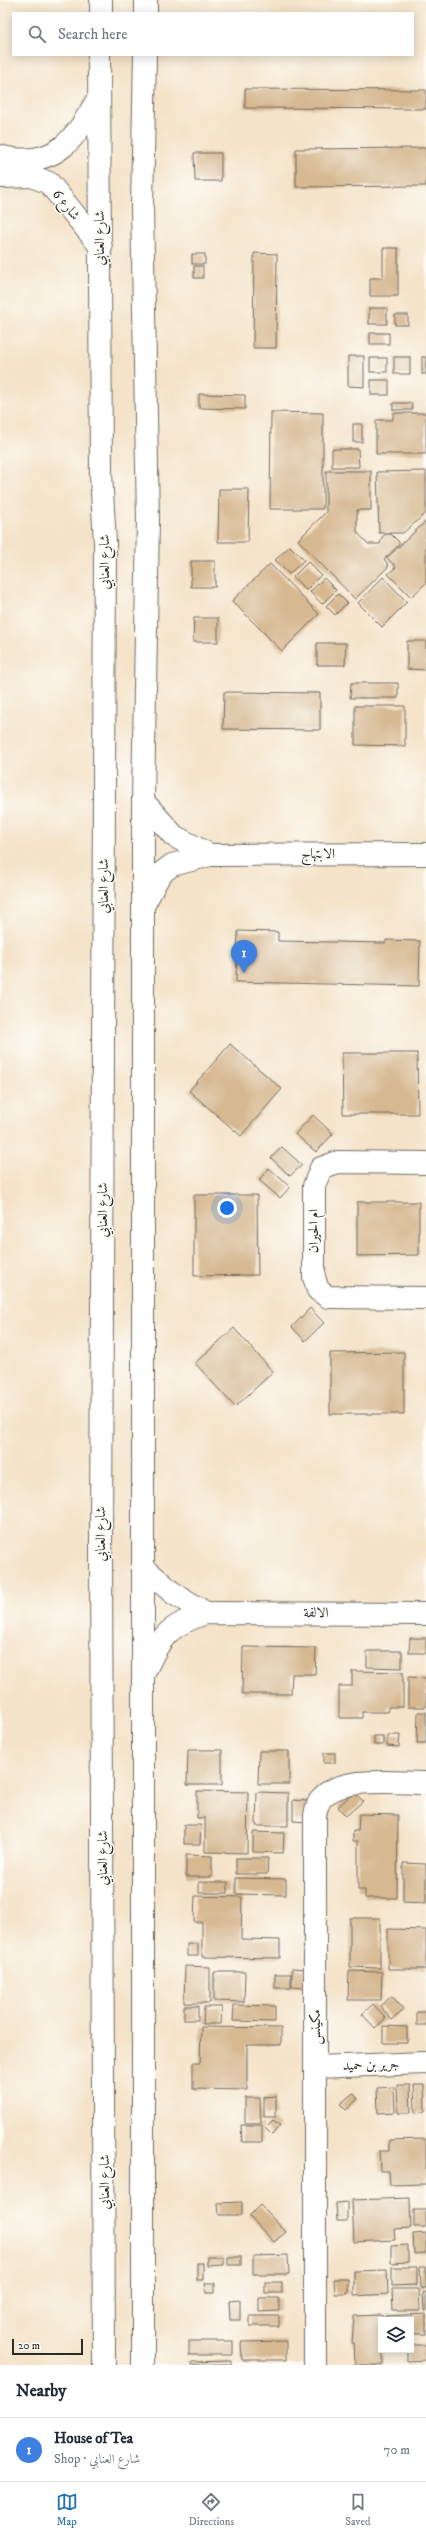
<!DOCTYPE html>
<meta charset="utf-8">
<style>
body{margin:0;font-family:"IM FELL DW Pica",Amiri,serif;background:#f6f6f7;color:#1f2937}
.controls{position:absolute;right:12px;bottom:12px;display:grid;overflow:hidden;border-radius:0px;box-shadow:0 2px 10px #0003}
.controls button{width:36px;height:36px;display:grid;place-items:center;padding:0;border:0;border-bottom:1px solid #e0e1e3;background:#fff;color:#1f2937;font:20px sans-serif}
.scale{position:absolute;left:12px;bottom:10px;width:71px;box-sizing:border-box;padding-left:4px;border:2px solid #2b2b2b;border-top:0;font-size:11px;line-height:14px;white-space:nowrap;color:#2b2b2b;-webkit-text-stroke:3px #fdfcf7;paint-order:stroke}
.you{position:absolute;left:227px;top:1208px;width:14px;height:14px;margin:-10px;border:3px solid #fff;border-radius:50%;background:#1a73e8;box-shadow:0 0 0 6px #1a73e833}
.badge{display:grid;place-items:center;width:26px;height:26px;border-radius:50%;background:#1f6fb2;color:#fff;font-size:13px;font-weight:700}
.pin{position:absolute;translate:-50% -33px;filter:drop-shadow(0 1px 2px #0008)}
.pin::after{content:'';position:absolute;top:21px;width:14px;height:12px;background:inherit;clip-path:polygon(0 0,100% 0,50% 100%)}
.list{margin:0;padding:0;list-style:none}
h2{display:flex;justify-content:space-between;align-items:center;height:52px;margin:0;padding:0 16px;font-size:17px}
h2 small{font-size:13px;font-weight:400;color:#747a83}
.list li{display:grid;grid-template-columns:26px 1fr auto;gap:12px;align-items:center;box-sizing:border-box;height:64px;padding:0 16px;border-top:1px solid #e0e1e3}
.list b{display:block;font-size:15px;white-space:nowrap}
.list p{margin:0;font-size:13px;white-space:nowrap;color:#747a83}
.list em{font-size:13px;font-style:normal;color:#747a83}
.icon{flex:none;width:22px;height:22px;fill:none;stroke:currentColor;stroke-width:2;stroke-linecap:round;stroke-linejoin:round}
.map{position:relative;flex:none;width:426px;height:2365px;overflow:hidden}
.search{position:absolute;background:#fff;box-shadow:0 2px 10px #0003;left:12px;right:12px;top:12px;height:44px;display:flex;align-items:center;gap:10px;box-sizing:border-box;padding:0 14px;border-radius:0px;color:#747a83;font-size:15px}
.sheet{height:116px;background:#fff}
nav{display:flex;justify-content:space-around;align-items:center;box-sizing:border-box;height:56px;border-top:1px solid #e0e1e3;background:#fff;font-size:11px;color:#747a83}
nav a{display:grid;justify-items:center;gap:2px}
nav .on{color:#1f6fb2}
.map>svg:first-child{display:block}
.building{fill:#d6b891}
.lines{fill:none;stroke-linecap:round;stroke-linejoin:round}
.minor-casing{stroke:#716b62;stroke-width:24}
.tertiary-casing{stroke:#716b62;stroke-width:24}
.minor{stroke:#fff;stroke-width:22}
.tertiary{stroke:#fff;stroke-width:22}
.labels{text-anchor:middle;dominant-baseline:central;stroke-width:3;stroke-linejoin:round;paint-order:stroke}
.street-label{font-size:14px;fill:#2b2b2b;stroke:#fdfcf7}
</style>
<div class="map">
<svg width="426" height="2365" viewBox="0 0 426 2365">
<rect width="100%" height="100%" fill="#fdfcf7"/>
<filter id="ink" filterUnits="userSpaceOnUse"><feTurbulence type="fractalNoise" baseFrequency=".025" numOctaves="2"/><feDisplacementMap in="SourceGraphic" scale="8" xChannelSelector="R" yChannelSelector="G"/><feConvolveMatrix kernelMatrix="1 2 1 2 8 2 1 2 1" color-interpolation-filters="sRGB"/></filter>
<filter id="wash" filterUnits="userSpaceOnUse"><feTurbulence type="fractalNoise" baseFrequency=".012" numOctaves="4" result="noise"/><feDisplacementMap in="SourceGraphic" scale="16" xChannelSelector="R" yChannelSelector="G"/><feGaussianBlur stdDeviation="0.9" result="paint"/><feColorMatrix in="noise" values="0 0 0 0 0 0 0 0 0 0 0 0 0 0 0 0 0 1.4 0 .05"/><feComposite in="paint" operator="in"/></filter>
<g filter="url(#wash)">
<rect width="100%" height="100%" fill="#f4e3c9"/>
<g id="blocks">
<!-- building -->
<g class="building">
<polygon points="245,89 426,90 426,109 245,108"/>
<polygon points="426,148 426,186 296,187 296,149"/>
<polygon points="194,153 221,153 221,181 195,181"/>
<polygon points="383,248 398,248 398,296 370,296 370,278 383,278"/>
<polygon points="254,253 277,254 276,348 253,348"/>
<rect x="192" y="254" width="13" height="10"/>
<rect x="194" y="266" width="9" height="12"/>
<rect x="369" y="308" width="18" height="16"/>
<rect x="395" y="315" width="13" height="10"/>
<rect x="370" y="333" width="19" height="11"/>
<polygon points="348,356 364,356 364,387 348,386"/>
<rect x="394" y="357" width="16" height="17"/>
<rect x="422" y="357" width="4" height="17"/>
<rect x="370" y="358" width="17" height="14"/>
<rect x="371" y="380" width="18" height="15"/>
<polygon points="199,394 245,395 245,409 199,408"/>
<rect x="393" y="403" width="19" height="7"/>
<polygon points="271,412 323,413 323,509 270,509"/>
<polygon points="393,413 426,413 426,454 376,454 376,420 393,420"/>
<rect x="353" y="424" width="9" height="18"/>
<polygon points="332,449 358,449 359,467 332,467"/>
<polygon points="326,471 371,471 371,510 357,510 357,532 368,544 380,544 382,537 386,534 391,534 399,542 399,545 384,559 389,566 355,599 298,540 326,512"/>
<polygon points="426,471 426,513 403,533 379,533 377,472"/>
<polygon points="219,489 249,489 248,542 218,542"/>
<polygon points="426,521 426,583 411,597 388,574 396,567 387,558"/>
<polygon points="290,546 304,560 289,574 275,560"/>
<rect x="191" y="561" width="24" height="26"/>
<polygon points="308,562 321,575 306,590 293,577"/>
<polygon points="270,564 319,614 282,651 232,601"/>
<polygon points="383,577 407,602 382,627 358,603"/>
<polygon points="324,578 336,590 322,604 310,592"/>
<polygon points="338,594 347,603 335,615 326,606"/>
<polygon points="194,618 218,618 218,642 193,642"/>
<polygon points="407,641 426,641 426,670 407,669"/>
<polygon points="317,643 346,643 345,665 317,665"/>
<polygon points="351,683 398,683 398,698 350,698"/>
<polygon points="224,692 320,693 320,730 223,729"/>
<polygon points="355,706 405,706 405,746 355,745"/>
<polygon points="238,931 278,932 278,941 386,943 386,940 420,941 419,986 236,982"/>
<polygon points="230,1044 282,1089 241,1136 189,1091"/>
<polygon points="342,1053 417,1053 418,1114 343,1114"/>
<polygon points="313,1115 333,1134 316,1152 295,1134"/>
<polygon points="282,1147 302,1165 290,1176 271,1158"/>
<polygon points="269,1168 290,1187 280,1198 259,1180"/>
<polygon points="194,1195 257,1195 258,1275 194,1276"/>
<polygon points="357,1202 419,1202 419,1255 357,1256"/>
<polygon points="310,1308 324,1323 305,1341 292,1327"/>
<polygon points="234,1328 273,1372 235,1407 195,1363"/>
<polygon points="404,1352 404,1414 330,1414 330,1353"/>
<polygon points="410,1638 426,1638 426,1653 409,1653"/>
<polygon points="243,1647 316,1648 315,1674 292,1674 291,1694 242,1694"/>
<polygon points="367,1651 402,1651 402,1668 367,1667"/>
<polygon points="352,1671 403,1672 403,1707 388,1707 388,1712 362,1712 362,1718 339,1718 339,1686 352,1686"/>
<polygon points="408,1677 426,1678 426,1707 408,1707"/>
<polygon points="418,1712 426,1712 426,1743 417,1743"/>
<polygon points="387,1735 400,1735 399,1747 387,1746"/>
<rect x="374" y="1736" width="9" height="9"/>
<polygon points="188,1750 222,1750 222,1785 187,1785"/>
<polygon points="259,1751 289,1751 289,1784 258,1784"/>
<rect x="324" y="1753" width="11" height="10"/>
<polygon points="197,1791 248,1792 247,1853 205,1852 205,1818 197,1818"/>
<polygon points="257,1792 288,1793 288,1826 256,1826"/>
<polygon points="354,1792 363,1801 346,1816 338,1807"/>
<polygon points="293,1800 307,1801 307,1822 293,1821"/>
<polygon points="359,1814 398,1815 397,1898 365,1898 365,1890 358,1890 358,1841 353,1841 353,1831 358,1831"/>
<polygon points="184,1825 201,1825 200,1844 184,1844"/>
<polygon points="253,1832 284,1833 283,1853 253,1852"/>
<polygon points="186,1855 212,1856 212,1877 186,1877"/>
<polygon points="236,1858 268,1858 267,1874 236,1874"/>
<polygon points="403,1863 426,1864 426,1903 403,1902"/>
<polygon points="236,1878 286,1879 286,1895 236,1894"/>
<rect x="199" y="1882" width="29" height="11"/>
<polygon points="195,1896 242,1897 241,1939 280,1940 280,1958 202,1957 202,1922 194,1922"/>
<polygon points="350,1918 380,1918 380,1968 350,1967"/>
<polygon points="388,1929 426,1930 426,1969 388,1969"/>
<rect x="187" y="1944" width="11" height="12"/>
<polygon points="185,1966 210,1967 210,2003 184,2003"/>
<polygon points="292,1968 305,1969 305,1988 292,1987"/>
<polygon points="349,1971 382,1972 381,2000 348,2000"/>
<polygon points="214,1972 245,1972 244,2002 214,2001"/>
<rect x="275" y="1974" width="16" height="14"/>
<polygon points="392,1996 404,2010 392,2020 380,2006"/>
<polygon points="373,2004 386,2018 375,2028 362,2014"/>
<polygon points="234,2005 275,2006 275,2022 233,2021"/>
<rect x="184" y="2006" width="14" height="14"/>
<polygon points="204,2007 222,2007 221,2024 203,2024"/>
<rect x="417" y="2012" width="9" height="13"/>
<polygon points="383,2026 407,2027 407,2043 383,2043"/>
<polygon points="201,2027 281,2028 281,2045 247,2045 247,2090 193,2089 193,2063 200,2063"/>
<polygon points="397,2085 410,2085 411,2113 398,2113"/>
<polygon points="414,2085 424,2085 425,2112 415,2113"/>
<polygon points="394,2087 395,2112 378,2113 377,2088"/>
<polygon points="353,2093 358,2099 346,2110 340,2104"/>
<polygon points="276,2096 276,2116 264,2116 264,2097"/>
<polygon points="245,2098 260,2098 261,2123 245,2123"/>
<polygon points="273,2120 280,2125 272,2135 265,2128"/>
<polygon points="241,2125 262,2125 262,2142 242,2142"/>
<polygon points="426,2139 426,2184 390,2185 389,2171 380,2171 379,2151 389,2151 389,2140"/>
<polygon points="410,2198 411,2228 394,2229 395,2240 354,2242 352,2200"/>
<polygon points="242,2202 242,2215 219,2215 218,2203"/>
<polygon points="347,2202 347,2221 337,2221 336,2203"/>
<polygon points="260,2205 286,2232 274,2242 249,2216"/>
<rect x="414" y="2210" width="12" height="17"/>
<polygon points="426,2233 426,2253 414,2254 413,2234"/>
<polygon points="408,2245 408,2262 391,2263 391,2246"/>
<polygon points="288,2255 289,2274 253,2274 253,2256"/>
<polygon points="207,2257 224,2257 224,2265 207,2266"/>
<rect x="228" y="2257" width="13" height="8"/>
<rect x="197" y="2263" width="6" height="17"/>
<polygon points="392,2267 417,2267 417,2285 392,2286"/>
<polygon points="420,2267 426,2267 426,2288 421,2288"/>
<polygon points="387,2270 388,2294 354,2296 354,2271"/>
<polygon points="334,2279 348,2279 348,2294 335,2294"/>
<rect x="265" y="2282" width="17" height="11"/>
<polygon points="205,2283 215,2283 215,2293 206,2293"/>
<polygon points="392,2289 419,2289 420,2311 393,2311"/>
<polygon points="426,2292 426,2311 424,2311 423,2293"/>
<polygon points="259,2298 279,2298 279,2311 259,2312"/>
<polygon points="240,2300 240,2320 230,2320 229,2301"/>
<polygon points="426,2314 426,2334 411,2334 411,2320 385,2320 385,2316"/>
<polygon points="382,2315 383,2365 355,2365 354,2343 352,2343 354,2316"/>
<rect x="250" y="2316" width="29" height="10"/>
<rect x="189" y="2341" width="44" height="14"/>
<polygon points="286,2341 286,2360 242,2360 241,2342"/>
<polygon points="411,2345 426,2345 426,2360 408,2361 408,2350 411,2350"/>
<polygon points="231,2361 231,2365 192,2365 192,2362"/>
</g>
</g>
</g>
<g filter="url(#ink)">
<use href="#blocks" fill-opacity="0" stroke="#716b62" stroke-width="1"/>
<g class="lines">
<defs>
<g id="minor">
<path d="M0 156C55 171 75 139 99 97"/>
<polyline points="0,177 32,176 49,183 101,247"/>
<polyline points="143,801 174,836 210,855"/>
<polyline points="143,906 158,878 164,871 172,865 210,855 426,854"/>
<polyline points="426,1163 338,1162 321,1168 314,1186 314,1277 318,1290 328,1297 426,1298"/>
<polyline points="144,1568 173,1593 206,1613"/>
<path d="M143 1675C161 1637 165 1627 206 1613L426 1614"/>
<polyline points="316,2067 426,2063"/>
<path d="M315 2365V1815C316 1810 318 1804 320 1800 338 1775 398 1783 426 1783"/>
</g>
<g id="tertiary">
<polyline points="101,13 101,0"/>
<polyline points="146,13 146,0"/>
<polyline points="99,55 101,474 105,543 101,1545 104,2365"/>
<polyline points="143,2365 143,801 148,520 142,206 145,55"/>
</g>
</defs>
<!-- minor casing -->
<use href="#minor" class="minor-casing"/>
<!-- tertiary casing -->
<use href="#tertiary" class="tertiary-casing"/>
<!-- minor -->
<use href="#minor" class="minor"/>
<!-- tertiary -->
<use href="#tertiary" class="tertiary"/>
</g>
</g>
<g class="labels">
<!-- street labels -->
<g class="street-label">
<text transform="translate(66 205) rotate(51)">شارع 6</text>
<text transform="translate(100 238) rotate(-90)">شارع العنابي</text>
<text transform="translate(105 562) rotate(-90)">شارع العنابي</text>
<text x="318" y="854">الابتهاج</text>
<text transform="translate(104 886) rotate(-90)">شارع العنابي</text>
<text transform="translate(103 1210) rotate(-90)">شارع العنابي</text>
<text transform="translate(314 1231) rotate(-90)">ام الحيران</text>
<text transform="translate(101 1534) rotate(-90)">شارع العنابي</text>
<text x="316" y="1613">الالفة</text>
<text transform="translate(103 1858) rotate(-90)">شارع العنابي</text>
<text transform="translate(316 2027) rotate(-90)">مكينس</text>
<text transform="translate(371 2065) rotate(-2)">جرير بن حميد</text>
<text transform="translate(105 2182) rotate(-90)">شارع العنابي</text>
</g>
</g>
</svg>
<div class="controls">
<button><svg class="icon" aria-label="layers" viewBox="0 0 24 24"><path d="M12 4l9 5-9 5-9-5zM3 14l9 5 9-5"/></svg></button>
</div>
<div class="scale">20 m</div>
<div class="you"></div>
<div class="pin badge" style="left:244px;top:973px;background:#3f7fe0">1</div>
<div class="search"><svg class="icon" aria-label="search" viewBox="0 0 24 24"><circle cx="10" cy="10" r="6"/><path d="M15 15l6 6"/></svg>Search here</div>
</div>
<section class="sheet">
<h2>Nearby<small></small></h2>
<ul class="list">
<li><span class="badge" style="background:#3f7fe0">1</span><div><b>House of Tea</b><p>Shop · شارع العنابي</p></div><em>70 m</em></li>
</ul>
</section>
<nav>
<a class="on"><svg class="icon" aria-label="map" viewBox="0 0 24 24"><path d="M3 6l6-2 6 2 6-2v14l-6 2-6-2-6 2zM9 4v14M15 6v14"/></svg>Map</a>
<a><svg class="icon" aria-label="directions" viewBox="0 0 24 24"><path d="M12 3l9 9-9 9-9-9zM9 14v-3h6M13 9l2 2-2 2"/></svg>Directions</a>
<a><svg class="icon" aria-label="saved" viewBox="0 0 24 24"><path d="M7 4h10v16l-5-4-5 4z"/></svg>Saved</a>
</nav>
